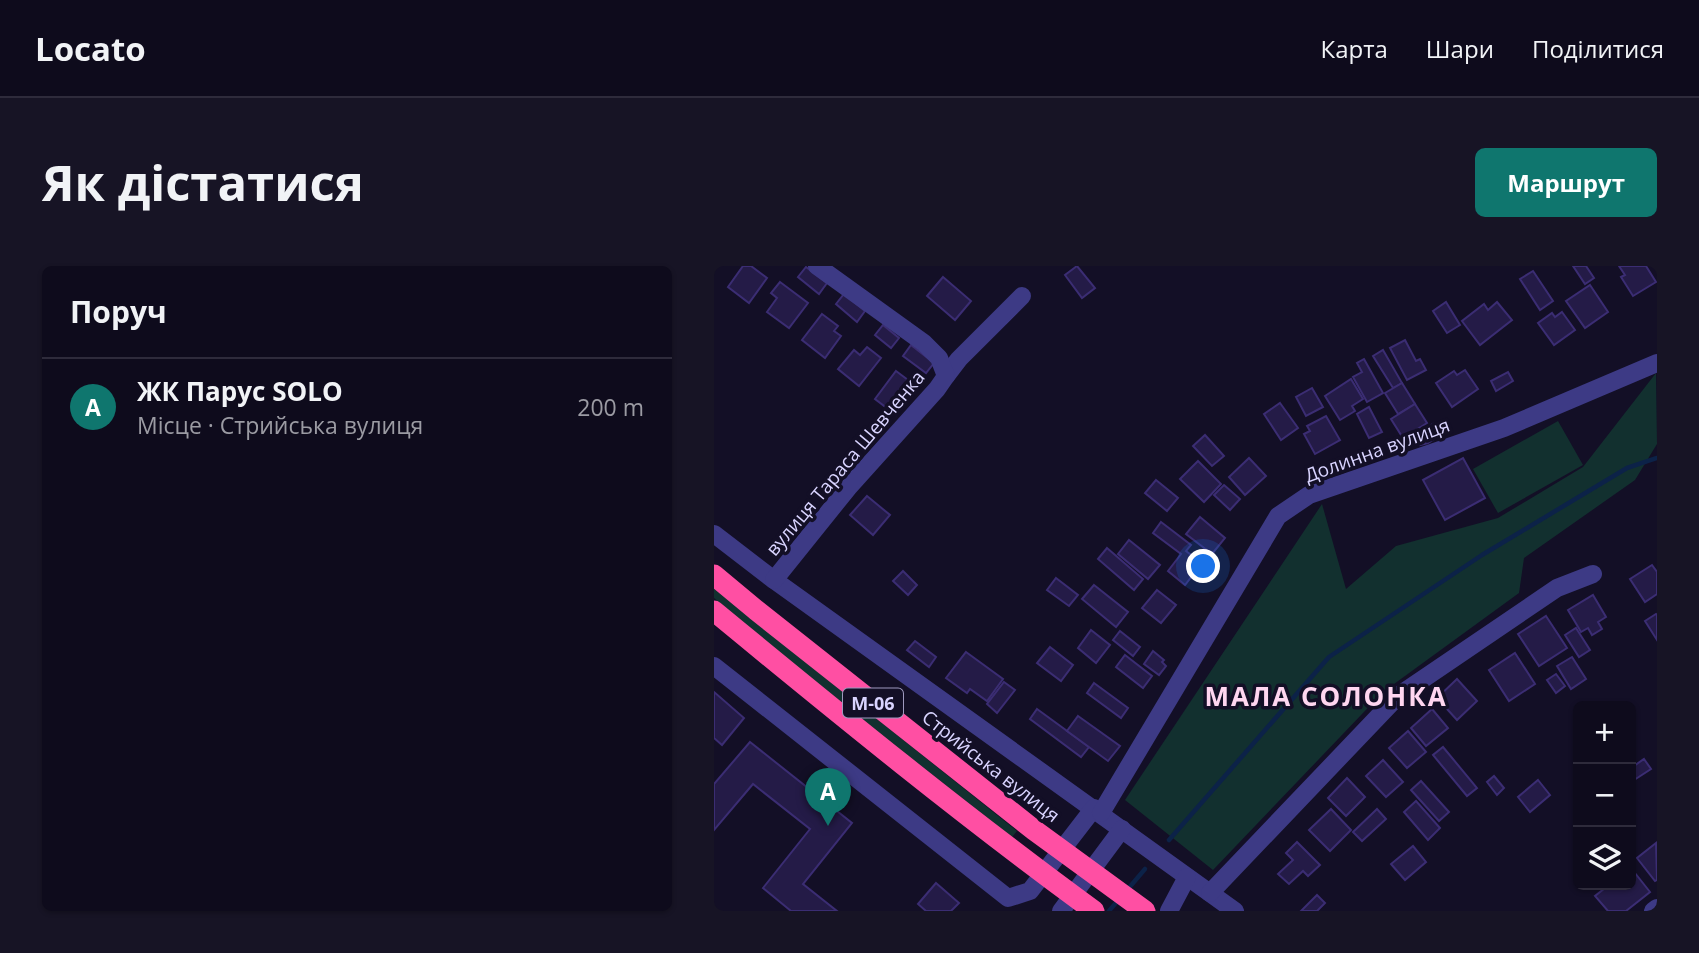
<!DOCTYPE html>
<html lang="uk">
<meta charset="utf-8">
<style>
body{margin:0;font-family:"Open Sans",sans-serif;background:#171425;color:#f1f3f6}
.controls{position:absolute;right:21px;bottom:21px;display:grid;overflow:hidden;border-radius:10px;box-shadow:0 2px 5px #0004}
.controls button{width:63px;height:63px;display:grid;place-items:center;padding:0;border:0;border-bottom:2px solid #2e2b3b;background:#0e0b1c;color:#f1f3f6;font:35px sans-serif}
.you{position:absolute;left:490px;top:301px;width:24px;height:24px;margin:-18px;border:5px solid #fff;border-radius:50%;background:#1a73e8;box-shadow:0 0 0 10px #1a73e833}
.badge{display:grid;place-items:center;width:46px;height:46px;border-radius:50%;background:#0f766e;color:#fff;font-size:23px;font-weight:700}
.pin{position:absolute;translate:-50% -58px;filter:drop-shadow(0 2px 4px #0008)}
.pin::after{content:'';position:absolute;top:37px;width:24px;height:21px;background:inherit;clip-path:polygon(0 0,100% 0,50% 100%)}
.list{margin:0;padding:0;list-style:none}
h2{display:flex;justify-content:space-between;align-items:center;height:91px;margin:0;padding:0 28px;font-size:30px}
h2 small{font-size:23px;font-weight:400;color:#9b9ba3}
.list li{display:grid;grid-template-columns:46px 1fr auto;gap:21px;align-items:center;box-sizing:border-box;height:98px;padding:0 28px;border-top:2px solid #2e2b3b}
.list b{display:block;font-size:26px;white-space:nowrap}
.list p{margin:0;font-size:23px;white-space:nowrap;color:#9b9ba3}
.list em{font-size:23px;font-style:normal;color:#9b9ba3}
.icon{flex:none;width:38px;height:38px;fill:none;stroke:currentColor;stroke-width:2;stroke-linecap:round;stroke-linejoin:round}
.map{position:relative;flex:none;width:943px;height:645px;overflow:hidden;border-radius:10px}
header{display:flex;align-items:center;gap:42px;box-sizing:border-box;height:98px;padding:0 35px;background:#0e0b1c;border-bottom:2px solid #2e2b3b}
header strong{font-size:33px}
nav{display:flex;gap:38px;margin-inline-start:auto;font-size:24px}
.intro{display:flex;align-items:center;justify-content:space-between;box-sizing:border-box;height:168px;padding:0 42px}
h1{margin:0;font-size:49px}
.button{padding:18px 32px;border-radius:10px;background:#0f766e;color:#fff;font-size:24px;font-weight:700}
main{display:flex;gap:42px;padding:0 42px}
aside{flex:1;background:#0e0b1c;border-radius:10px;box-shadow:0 2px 5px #0004}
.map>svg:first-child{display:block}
.green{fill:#12302f}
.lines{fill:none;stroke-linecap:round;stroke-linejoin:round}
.stream{stroke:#0c2248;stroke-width:4.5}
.building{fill:#241b47;stroke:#3b2d73;stroke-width:2}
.minor{stroke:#3d3a85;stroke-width:18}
.highway{stroke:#ff4fa3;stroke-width:21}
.labels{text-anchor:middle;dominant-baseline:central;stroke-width:7;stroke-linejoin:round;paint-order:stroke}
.shield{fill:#130f26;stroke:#9e99be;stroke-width:2}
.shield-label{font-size:18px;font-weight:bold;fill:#d9d4ff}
.street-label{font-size:19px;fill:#d9d4ff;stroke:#130f26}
.district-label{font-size:26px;font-weight:bold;letter-spacing:2px;fill:#ffd6f0;stroke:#130f26}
</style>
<header>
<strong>Locato</strong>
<nav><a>Карта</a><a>Шари</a><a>Поділитися</a></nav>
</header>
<div class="intro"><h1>Як дістатися</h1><a class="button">Маршрут</a></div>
<main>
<aside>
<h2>Поруч<small></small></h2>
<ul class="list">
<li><span class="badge">A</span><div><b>ЖК Парус SOLO</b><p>Місце · Стрийська вулиця</p></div><em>200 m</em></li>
</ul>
</aside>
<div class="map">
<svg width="943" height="645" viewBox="0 0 943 645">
<rect width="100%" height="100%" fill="#130f26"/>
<!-- green -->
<g class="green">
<polygon points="942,107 943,178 921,214 810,292 805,327 669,426 499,604 411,534 608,238 632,323 682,280 784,252 869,201"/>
<polygon points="844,155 869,199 784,247 759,203"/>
<polygon points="0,320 118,417 303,565 298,571 113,426 0,332"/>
</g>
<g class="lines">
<!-- stream -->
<g class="stream">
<polyline points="455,574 615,391 768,289 913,202 943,192"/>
<polyline points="414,623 431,603"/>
<polyline points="395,645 406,632"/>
</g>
</g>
<!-- building -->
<g class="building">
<polygon points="29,0 37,0 53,12 35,37 14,21"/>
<polygon points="363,0 381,22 368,32 351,9"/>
<polygon points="859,0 872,0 880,12 871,18"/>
<polygon points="905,0 932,0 942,16 919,30 907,11 911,9"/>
<polygon points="92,1 113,17 105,28 84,11"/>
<polygon points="819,5 839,35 826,44 806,13"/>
<polygon points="229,11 257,35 241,54 213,30"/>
<polygon points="66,16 94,37 75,62 53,46 63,32 57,27"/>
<polygon points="876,19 894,46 871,62 852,35"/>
<polygon points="130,28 151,45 143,56 122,38"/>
<polygon points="732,36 746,59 733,67 719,45"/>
<polygon points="783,36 798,54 766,79 748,55 770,38 774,44"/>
<polygon points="848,46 861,64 840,79 824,57 838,47 841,51"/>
<polygon points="108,48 124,60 120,65 127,70 111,92 88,74"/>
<polygon points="169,59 185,72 177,82 161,69"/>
<polygon points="691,74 702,95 706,93 712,104 693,114 676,82"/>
<polygon points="197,79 220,97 212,107 189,90"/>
<polygon points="153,81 167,92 145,120 124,103 140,84 146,89"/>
<polygon points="669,84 688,117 679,122 659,90"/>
<polygon points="650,93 669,127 653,136 639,111 648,106 643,97"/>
<polygon points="751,104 764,123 738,141 722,117 740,105 743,109"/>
<polygon points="182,105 198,117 193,125 198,128 182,149 161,133"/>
<polygon points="794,106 799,115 782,125 777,115"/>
<polygon points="637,113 649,133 638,140 641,145 626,154 611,130"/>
<polygon points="688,117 701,138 684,148 671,127"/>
<polygon points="598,122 609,141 592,150 582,131"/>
<polygon points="566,137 584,162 567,174 550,148"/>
<polygon points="701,138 713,157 689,172 677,153"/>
<polygon points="655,141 668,166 655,172 643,148"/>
<polygon points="612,150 626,174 601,188 590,168 596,165 593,160"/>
<polygon points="719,158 726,169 714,177 706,179 700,170"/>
<polygon points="491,169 510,190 498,200 479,180"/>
<polygon points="535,192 552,210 531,229 515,211"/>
<polygon points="749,192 771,232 731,254 709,214"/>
<polygon points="484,195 507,218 490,236 466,213"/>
<polygon points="442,214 464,232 453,245 431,227"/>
<polygon points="510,219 526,233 516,244 500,229"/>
<polygon points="153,230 176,249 159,269 136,249"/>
<polygon points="486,251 511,272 498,288 472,268"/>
<polygon points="447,256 477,279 472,285 488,297 471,319 454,305 467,288 439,267"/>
<polygon points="415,274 446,299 434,313 404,288"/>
<polygon points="393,282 429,313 420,324 384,293"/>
<polygon points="938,299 943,306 943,328 931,336 916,313"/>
<polygon points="189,305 203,319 194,329 179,315"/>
<polygon points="342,312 364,329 355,340 333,324"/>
<polygon points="380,319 414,346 402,361 368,333"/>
<polygon points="443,324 462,339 447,357 428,342"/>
<polygon points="879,329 892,351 884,356 888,363 878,369 874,362 867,366 854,344"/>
<polygon points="942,348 943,349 943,374 931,355"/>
<polygon points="832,350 853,382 825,400 804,368"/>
<polygon points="862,362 876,384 865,391 851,369"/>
<polygon points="377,364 396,379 382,397 364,382"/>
<polygon points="406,365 426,381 419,390 399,374"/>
<polygon points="201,375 222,391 215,401 193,384"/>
<polygon points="336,381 359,399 347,415 323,397"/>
<polygon points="439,385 450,394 448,396 452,400 445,409 430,398"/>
<polygon points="252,386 289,413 273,435 256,423 253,427 232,412"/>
<polygon points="801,387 821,418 795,435 775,404"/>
<polygon points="411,389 438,410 429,422 402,401"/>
<polygon points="858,391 872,413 857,423 843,400"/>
<polygon points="842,408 851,420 842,427 833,414"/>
<polygon points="743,413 763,435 743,454 723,432"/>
<polygon points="290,416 301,424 283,447 273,438"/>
<polygon points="380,417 414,442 407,452 373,427"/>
<polygon points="0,426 30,452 8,479 0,472"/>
<polygon points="323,443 375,481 367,491 316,453"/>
<polygon points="718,443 734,462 712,480 697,462"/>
<polygon points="364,450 406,480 394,495 353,465"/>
<polygon points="694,465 712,486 693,502 675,482"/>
<polygon points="36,476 138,557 89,618 123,645 77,645 49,622 96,563 39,518 0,564 0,518"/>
<polygon points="729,481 763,522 753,530 719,489"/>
<polygon points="930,493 937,503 917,516 917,502"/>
<polygon points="669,494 689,516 672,531 652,510"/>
<polygon points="780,510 790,522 783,529 773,516"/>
<polygon points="633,512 651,531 632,550 614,532"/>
<polygon points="824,514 836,529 816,546 804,531"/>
<polygon points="707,515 735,546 725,555 697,524"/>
<polygon points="702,535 726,562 714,574 690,546"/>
<polygon points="617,543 637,564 616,585 595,564"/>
<polygon points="663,543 672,553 648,575 639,566"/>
<polygon points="583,576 606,599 594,610 589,605 575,618 564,608 579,594 572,587"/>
<polygon points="942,577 943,614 941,615 923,592"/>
<polygon points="699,580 712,596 691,614 677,598"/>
<polygon points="917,602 936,626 912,645 894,645 881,630 895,619 917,619"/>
<polygon points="222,617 245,637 237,645 212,645 204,638"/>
<polygon points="603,629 611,637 603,645 587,645"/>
</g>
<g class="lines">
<!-- minor -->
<g class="minor">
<polyline points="232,110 245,93 308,30"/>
<polyline points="0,268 60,314 521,645"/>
<polyline points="60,314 134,222 223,123 232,110 225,92 210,77 103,0"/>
<polyline points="0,400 294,632 316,625 380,542"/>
<polyline points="387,547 564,250 595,229 790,162 943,97"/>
<polyline points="496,627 684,430 843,322 879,308"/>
<polyline points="347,645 408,563"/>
<polyline points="455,645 473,611"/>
<polyline points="939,645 943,642"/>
</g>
<!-- highway -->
<g class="highway">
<polyline points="0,309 42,344 320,564 431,645"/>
<path d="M0 345C125 448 250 550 380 645"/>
</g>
</g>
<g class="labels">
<!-- shield labels -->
<rect class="shield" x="129" y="422.5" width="60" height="29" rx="5"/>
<g class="shield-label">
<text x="159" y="437">М-06</text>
</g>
<!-- street labels -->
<g class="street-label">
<text transform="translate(663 184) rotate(-20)">Долинна вулиця</text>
<text transform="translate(131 197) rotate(-50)">вулиця Тараса Шевченка</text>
<text transform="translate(277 500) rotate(38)">Стрийська вулиця</text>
</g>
<!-- district labels -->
<g class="district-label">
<text x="612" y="430">МАЛА СОЛОНКА</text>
</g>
</g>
</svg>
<div class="controls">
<button>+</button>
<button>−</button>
<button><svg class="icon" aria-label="layers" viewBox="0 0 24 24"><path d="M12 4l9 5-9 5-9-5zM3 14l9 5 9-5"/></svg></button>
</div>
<div class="you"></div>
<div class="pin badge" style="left:114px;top:560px">A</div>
</div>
</main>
